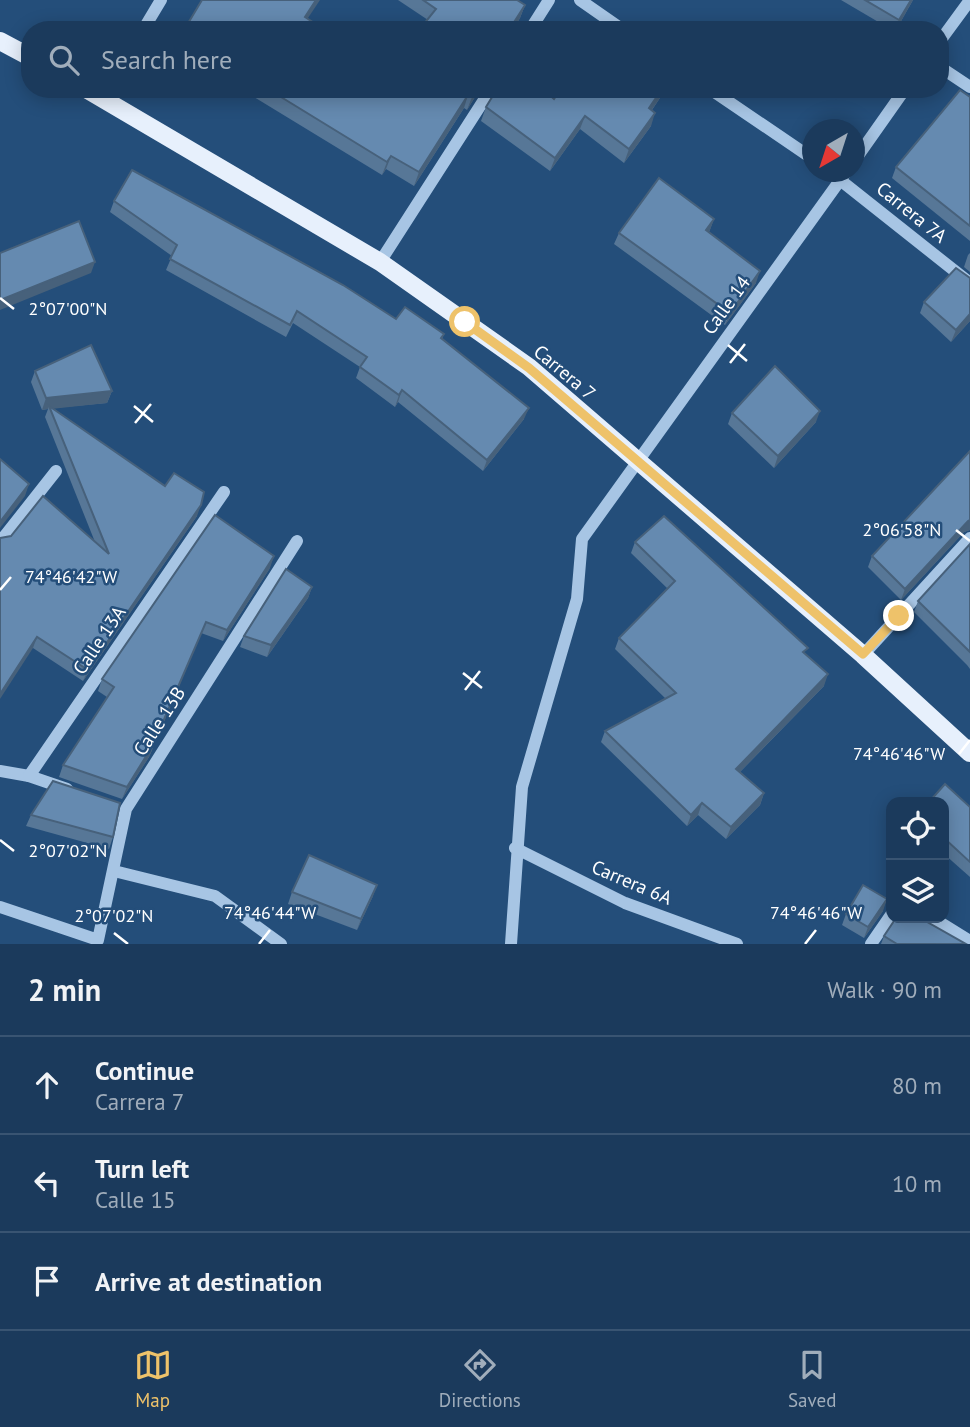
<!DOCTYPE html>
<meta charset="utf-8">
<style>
body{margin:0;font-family:"PT Sans",sans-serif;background:#244162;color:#f1f3f6}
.controls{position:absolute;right:21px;bottom:21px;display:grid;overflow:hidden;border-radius:14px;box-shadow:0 4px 18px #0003}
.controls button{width:63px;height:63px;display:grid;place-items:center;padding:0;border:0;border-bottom:2px solid #395472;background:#1b3a5c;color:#f1f3f6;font:35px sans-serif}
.compass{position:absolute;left:802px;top:119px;width:63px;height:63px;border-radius:50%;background:#1b3a5c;box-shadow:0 4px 18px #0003;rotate:219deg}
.stop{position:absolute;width:21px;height:21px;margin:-16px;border:5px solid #eec26a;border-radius:50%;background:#fff}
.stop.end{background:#eec26a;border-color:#fff;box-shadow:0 2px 7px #0008}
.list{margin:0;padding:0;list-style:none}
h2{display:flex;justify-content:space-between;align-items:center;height:91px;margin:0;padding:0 28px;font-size:30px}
h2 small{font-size:23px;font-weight:400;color:#a0adbb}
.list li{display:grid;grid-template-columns:46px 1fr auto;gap:21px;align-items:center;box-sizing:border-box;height:98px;padding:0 28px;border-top:2px solid #395472}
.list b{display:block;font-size:26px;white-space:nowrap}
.list p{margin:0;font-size:23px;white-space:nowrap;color:#a0adbb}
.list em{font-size:23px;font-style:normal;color:#a0adbb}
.icon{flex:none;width:38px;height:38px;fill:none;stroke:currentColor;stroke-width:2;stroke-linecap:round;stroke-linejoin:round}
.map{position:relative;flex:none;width:970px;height:944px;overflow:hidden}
.search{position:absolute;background:#1b3a5c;box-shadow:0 4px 18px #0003;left:21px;right:21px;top:21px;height:77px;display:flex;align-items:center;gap:18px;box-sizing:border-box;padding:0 24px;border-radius:28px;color:#a0adbb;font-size:26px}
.sheet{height:385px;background:#1b3a5c}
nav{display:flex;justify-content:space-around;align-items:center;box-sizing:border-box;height:98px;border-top:2px solid #395472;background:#1b3a5c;font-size:19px;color:#a0adbb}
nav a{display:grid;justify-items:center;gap:4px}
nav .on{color:#eec26a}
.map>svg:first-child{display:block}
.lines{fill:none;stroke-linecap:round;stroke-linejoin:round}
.minor{stroke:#a7c5e4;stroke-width:12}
.major{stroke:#e7f0fc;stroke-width:18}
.wall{fill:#577797}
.shaded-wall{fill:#47617b}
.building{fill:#658ab0;stroke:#47617b;stroke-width:2}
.route{stroke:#eec26a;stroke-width:9}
.ticks{fill:none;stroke:#fff;stroke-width:2.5}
.labels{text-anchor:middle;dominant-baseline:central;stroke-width:5;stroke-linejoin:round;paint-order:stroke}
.street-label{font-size:19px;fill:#fff;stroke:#244e7a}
.ticks-label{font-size:18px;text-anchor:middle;fill:#fff;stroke:#244e7a;stroke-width:5;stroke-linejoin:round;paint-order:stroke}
</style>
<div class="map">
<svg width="970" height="944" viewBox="0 0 970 944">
<rect width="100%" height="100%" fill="#244e7a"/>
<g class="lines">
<!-- minor -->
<g class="minor">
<polyline points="580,0 623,30"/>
<polyline points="143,30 161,0"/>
<polyline points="530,30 549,0"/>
<polyline points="940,41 970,0"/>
<polyline points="940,67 970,87"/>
<polyline points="710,89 813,159"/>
<polyline points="855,160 905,89"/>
<polyline points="830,172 970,283"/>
<polyline points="380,262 491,89"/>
<polyline points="0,542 56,471"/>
<polyline points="863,655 970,538"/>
<polyline points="0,771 29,776 67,789"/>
<polyline points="29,776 224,492"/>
<polyline points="515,848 625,903 737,944"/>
<polyline points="114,871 215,896 281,944"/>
<polyline points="0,907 98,940 126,809 297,541"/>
<polyline points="933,918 970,941"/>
<polyline points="511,944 522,787 577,599 582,539 846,172"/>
<polyline points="871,944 891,915"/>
</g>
<!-- major -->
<g class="major">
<polyline points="0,41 30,57"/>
<polyline points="86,89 380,262 529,367 863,655 970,753"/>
</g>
</g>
<!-- wall -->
<g class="wall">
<polygon points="398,0 517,0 525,5 520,18 513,30 419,30 428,20"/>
<polygon points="841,0 913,0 896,30 892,30"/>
<polygon points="241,89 480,89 467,110 464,108 414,186 386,169 382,175"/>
<polygon points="970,97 970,241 892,178 896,167"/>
<polygon points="660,98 652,110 651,126 624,163 580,129 550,171 481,121 486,107 554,99"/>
<polygon points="114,201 396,319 444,334 442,339 524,419 483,471 398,402 395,407 356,378 360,367 293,323 286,337 166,270 172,256 110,212"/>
<polygon points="714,219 709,232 756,283 725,325 614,244 619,233"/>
<polygon points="970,253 970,272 964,267 968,255"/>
<polygon points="970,278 970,321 951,342 920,313 924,302"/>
<polygon points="35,371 112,391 107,403 53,408 197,516 83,681 33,648 0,538 95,542 45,417 48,409 42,410 31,382"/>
<polygon points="732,413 816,422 774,468 728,424"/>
<polygon points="970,451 970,530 964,532 901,600 868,567 872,556"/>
<polygon points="635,542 805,654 824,686 740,772 764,793 760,805 726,839 698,815 687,826 601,742 605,731 666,699 615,649 619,638 668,589 631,553"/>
<polygon points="970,544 970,669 967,665 914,612 918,601"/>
<polygon points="270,568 223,641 201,633 149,757 122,799 59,777 63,765 107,697 98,691 102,679"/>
<polygon points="312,587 308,598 267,657 240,647 244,636"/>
<polygon points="944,802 970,807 970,877 944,854"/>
<polygon points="31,815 113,837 109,849 26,826"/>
<polygon points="292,892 373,896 357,930 288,904"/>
<polygon points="883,911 864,938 842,925 846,914"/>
<polygon points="884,936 966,944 881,944"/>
</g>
<!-- shaded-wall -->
<g class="shaded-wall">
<polygon points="316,0 320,0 300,30 305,17"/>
<polygon points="911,0 913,0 896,30 899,20"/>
<polygon points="525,5 520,18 513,30 509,30"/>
<polygon points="477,89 480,89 467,110 472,97"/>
<polygon points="662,89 664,89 660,98 644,121 649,108"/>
<polygon points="468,95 464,108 414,186 419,172"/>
<polygon points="655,113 651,126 624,163 629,149"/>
<polygon points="585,116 580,129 550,171 555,158"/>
<polygon points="391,156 386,169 382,175 387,162"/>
<polygon points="714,219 710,230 702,241 706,230"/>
<polygon points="95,262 91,273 0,310 0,300"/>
<polygon points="760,271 756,283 725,325 730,313"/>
<polygon points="970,314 970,321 951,342 956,330"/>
<polygon points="402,390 398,402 395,407 399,395"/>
<polygon points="112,391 107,403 51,409 49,406 48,409 42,410 46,398"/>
<polygon points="529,408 524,419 483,471 487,460"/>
<polygon points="820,411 816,422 774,468 778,456"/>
<polygon points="29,484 25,496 0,528 0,522"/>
<polygon points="201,505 197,516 83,681 88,670"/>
<polygon points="970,520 970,530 964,532 901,600 905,589 968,521"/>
<polygon points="274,556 270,568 223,641 227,630"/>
<polygon points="312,587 308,598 267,657 271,645"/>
<polygon points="206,622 149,757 122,799 127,787"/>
<polygon points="37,637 33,648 0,699 0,694"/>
<polygon points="828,674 824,686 732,780 736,769"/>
<polygon points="764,793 760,805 726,839 731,827"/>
<polygon points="702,803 698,815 687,826 691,815"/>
<polygon points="377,885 373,896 357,930 361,919"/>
<polygon points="887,899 883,911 864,938 868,927"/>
</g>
<!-- building -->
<g class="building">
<polygon points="202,0 316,0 305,17 325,30 184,30"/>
<polygon points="423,0 517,0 525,5 509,30 419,30 436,9"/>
<polygon points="865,0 911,0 899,20"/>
<polygon points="268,89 477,89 472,97 468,95 419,172 391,156 387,162"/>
<polygon points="497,89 543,89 554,99 561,89 662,89 649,108 655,113 629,149 585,116 555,158 486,107"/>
<polygon points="960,90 970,97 970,226 896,167"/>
<polygon points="132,170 343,285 396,319 405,307 444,334 441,338 529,408 487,460 402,390 399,395 360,367 367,357 297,311 290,325 170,259 177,245 114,201"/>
<polygon points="659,178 714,219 706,230 760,271 730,313 619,233"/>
<polygon points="79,221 95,262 0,300 0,253"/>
<polygon points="956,268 970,278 970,314 956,330 924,302"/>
<polygon points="91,345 112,391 46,398 35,371"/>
<polygon points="775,366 820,411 778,456 732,413"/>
<polygon points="49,406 165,486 174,473 204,492 201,505 88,670 37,637 0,694 0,538 11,536 43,496 109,554"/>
<polygon points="970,451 970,520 968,521 905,589 872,556"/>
<polygon points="0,459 29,484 0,522"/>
<polygon points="215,515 274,556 227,630 206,622 153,745 127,787 63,765 114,687 102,679"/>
<polygon points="664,516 808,648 803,652 828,674 736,769 764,793 731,827 702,803 691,815 605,731 676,693 619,638 675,581 635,542"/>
<polygon points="970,544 970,652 918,601"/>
<polygon points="286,569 312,587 271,645 244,636"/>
<polygon points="53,781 120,803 113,837 31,815"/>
<polygon points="945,784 970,807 970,862 944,838 944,802 929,802"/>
<polygon points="309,855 377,885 361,919 292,892"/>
<polygon points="863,885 887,899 868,927 846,914"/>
<polygon points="896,918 920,918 966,944 897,944 884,936"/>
</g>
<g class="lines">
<!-- route -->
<polyline class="route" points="465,322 529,368 863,654 899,616"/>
</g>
<!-- ticks -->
<path class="ticks" d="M0 298 14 309M728 345 747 361M730 363 745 344M134 406 153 422M135 423 151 404M956 530 970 541M0 590 11 577M463 673 482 688M465 690 480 671M959 754 970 740M0 840 14 851M114 933 128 944M259 944 270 930M805 944 816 930"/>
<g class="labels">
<!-- street labels -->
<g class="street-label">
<text transform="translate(912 212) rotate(39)">Carrera 7A</text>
<text transform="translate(726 305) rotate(-54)">Calle 14</text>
<text transform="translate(565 372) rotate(40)">Carrera 7</text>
<text transform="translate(99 640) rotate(-56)">Calle 13A</text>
<text transform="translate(159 721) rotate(-57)">Calle 13B</text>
<text transform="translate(632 882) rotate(23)">Carrera 6A</text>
</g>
</g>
<g class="ticks-label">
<text x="68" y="315">2°07'00"N</text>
<text x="902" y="536">2°06'58"N</text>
<text x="71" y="583">74°46'42"W</text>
<text x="899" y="760">74°46'46"W</text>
<text x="68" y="857">2°07'02"N</text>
<text x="270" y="919">74°46'44"W</text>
<text x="816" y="919">74°46'46"W</text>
<text x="114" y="922">2°07'02"N</text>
</g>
</svg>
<div class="controls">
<button><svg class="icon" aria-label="locate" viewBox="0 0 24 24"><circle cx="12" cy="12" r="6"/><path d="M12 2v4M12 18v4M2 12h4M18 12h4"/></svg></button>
<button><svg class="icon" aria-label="layers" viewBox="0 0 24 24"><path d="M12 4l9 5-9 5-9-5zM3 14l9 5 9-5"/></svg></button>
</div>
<svg class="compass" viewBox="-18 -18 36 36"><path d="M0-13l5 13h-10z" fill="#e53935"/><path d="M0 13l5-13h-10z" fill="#a0adbb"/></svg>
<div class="stop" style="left:465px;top:322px"></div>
<div class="stop end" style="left:899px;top:616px"></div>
<div class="search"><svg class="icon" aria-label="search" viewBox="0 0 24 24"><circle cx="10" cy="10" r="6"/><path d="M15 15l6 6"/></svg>Search here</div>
</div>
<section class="sheet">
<h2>2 min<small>Walk · 90 m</small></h2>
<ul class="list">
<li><svg class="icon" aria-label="ahead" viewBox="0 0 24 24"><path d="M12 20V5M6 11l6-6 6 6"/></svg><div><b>Continue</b><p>Carrera 7</p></div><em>80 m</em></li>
<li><svg class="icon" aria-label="left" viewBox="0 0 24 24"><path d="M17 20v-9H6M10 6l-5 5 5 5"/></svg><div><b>Turn left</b><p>Calle 15</p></div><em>10 m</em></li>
<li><svg class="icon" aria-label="arrive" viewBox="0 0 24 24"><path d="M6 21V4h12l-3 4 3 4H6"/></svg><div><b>Arrive at destination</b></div></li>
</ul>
</section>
<nav>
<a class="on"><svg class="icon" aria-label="map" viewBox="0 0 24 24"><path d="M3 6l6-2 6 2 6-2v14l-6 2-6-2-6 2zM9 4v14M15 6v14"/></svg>Map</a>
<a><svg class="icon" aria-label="directions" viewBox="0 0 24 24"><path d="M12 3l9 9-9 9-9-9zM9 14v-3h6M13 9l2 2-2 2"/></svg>Directions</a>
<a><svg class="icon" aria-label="saved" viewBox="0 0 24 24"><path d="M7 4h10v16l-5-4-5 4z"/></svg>Saved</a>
</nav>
